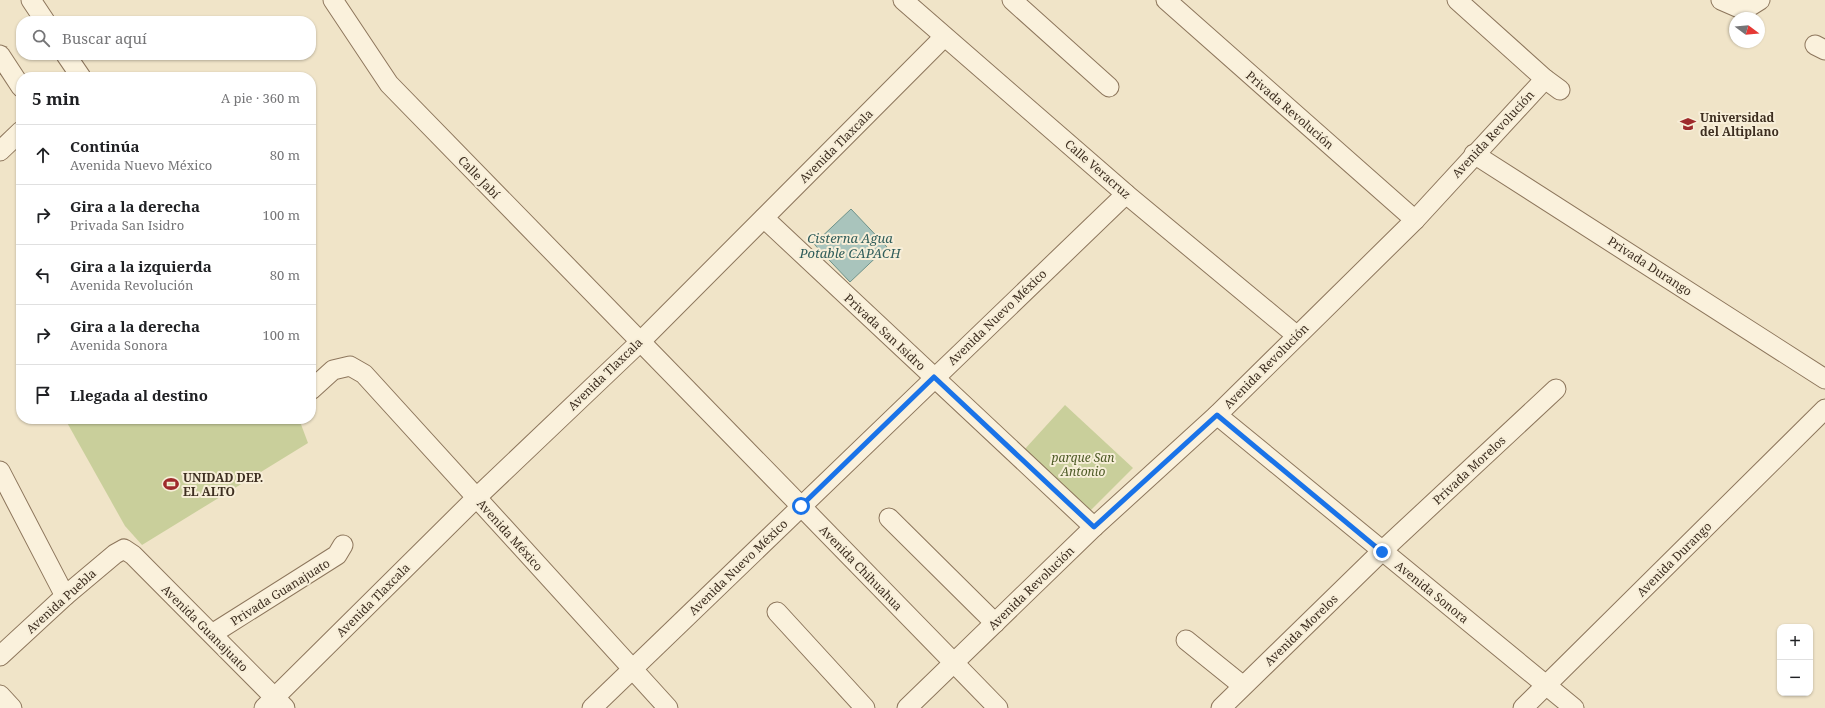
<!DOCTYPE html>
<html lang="es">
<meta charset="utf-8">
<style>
body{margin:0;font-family:"Noto Serif",serif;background:#f6f6f6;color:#202124}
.controls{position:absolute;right:12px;bottom:12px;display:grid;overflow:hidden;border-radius:8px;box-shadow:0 1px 3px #0004}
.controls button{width:36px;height:36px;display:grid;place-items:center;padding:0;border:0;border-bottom:1px solid #e0e0e0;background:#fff;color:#202124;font:20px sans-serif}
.compass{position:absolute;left:1729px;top:12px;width:36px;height:36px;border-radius:50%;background:#fff;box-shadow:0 1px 3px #0004;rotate:106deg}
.stop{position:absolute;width:12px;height:12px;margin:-9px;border:3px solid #1a73e8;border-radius:50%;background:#fff}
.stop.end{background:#1a73e8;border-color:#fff;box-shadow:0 1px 4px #0008}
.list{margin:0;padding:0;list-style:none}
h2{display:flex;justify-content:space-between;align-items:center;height:52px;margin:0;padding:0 16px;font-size:17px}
h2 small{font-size:13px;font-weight:400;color:#757577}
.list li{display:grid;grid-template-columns:26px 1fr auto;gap:12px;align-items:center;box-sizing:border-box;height:60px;padding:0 16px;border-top:1px solid #e0e0e0}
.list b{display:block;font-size:15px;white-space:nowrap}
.list p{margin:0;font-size:13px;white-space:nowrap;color:#757577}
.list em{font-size:13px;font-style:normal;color:#757577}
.icon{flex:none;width:22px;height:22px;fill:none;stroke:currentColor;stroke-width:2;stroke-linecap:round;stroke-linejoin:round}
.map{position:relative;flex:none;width:1825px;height:708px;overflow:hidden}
.search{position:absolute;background:#fff;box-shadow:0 1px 3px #0004;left:16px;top:16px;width:300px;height:44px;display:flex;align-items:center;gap:10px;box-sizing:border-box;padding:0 14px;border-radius:16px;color:#757577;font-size:15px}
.panel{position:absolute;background:#fff;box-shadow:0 1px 3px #0004;left:16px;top:72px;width:300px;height:352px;border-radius:16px}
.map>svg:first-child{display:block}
.green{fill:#c9cf9b}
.water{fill:#a9c4bc;stroke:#6f938a}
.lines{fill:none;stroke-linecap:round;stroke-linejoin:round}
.minor-casing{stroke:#8d765c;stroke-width:21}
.minor{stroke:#faf1dc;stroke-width:19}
.route{stroke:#1a73e8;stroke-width:5}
.labels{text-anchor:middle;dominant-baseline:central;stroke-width:4;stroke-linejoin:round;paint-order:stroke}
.street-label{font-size:12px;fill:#3d2e20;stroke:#f7eed8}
.poi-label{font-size:12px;font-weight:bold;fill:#3d2e20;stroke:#f7eed8;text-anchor:start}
.park-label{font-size:12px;font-style:italic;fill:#4d5a26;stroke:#f7eed8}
.water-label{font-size:13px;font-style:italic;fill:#2f5d5a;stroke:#f7eed8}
</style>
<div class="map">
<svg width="1825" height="708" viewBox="0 0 1825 708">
<rect width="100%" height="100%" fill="#f0e4c8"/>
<!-- green -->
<g class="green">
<polygon points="1065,405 1133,468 1088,513 1024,450"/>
<polygon points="65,419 299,419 308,443 142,545 125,526"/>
</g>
<!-- water -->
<polygon class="water" points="851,209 887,247 850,282 814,244"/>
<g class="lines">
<defs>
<g id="minor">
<polyline points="31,0 45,21"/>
<polyline points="333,0 389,84 998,708"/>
<polyline points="903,0 1126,194 1296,335"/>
<polyline points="1012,0 1109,87"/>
<polyline points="1166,0 1415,220"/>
<polyline points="1457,0 1545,79 1560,90"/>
<polyline points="1721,0 1744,10 1760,0"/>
<polyline points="1815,45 1825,50"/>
<polyline points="0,55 21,87"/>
<polyline points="66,55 81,77"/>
<polyline points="0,151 21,131"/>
<polyline points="1474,154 1825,379"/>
<polyline points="764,218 1094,527"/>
<polyline points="311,390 333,370 350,366 364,374 668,708"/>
<polyline points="1217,415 1574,708"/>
<polyline points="0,471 65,596"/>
<polyline points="889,518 995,623"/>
<polyline points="777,612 865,708"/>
<polyline points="212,634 337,555 343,545"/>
<polyline points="1186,640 1243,686"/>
<polyline points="0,656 65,596 115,554 124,549 133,555 285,708"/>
<polyline points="0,695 12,708"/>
<polyline points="264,708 476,498 640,342 944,37"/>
<polyline points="592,708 1126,194"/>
<polyline points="907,708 1094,527 1217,415 1415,220 1545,79"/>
<polyline points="1221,708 1382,551 1556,389"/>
<polyline points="1523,708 1825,409"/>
</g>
</defs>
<!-- minor casing -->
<use href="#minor" class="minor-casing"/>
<!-- minor -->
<use href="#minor" class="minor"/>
</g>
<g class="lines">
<!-- route -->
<polyline class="route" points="801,506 934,377 1094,527 1217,415 1382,552"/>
</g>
<!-- icons -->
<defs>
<symbol id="university-bare" viewBox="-9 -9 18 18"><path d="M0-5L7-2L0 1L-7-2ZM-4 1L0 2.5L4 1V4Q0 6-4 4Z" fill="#9e2a2b" stroke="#f7eed8" stroke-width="2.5" paint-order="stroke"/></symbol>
<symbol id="stadium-bare" viewBox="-9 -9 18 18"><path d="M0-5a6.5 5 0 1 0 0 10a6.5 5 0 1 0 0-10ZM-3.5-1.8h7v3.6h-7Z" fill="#9e2a2b" stroke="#f7eed8" stroke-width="2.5" paint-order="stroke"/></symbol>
</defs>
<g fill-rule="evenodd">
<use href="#university-bare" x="1677" y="113" width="22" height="22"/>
<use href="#stadium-bare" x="160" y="473" width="22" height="22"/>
</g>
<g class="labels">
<!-- street labels -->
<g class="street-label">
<text transform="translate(1290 110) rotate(41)">Privada Revolución</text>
<text transform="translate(1493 134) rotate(-47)">Avenida Revolución</text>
<text transform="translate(836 146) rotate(-45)">Avenida Tlaxcala</text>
<text transform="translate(1098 169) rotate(41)">Calle Veracruz</text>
<text transform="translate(479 177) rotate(46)">Calle Jabí</text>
<text transform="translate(1650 266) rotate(33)">Privada Durango</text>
<text transform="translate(997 317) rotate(-44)">Avenida Nuevo México</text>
<text transform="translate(885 332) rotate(43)">Privada San Isidro</text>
<text transform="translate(1266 366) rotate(-45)">Avenida Revolución</text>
<text transform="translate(605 374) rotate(-44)">Avenida Tlaxcala</text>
<text transform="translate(1469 470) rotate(-43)">Privada Morelos</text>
<text transform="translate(510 535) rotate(48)">Avenida México</text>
<text transform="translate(1674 559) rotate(-45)">Avenida Durango</text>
<text transform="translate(738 567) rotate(-44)">Avenida Nuevo México</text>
<text transform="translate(861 568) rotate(46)">Avenida Chihuahua</text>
<text transform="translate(1031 588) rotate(-44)">Avenida Revolución</text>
<text transform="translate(280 592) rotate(-32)">Privada Guanajuato</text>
<text transform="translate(1432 592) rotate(39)">Avenida Sonora</text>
<text transform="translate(373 600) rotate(-45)">Avenida Tlaxcala</text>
<text transform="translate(61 601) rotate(-42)">Avenida Puebla</text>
<text transform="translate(205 628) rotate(45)">Avenida Guanajuato</text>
<text transform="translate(1301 630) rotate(-44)">Avenida Morelos</text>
</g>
<!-- poi labels -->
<g class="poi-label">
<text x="1700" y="117">Universidad<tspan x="1700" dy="14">del Altiplano</tspan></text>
<text x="183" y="477">UNIDAD DEP.<tspan x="183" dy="14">EL ALTO</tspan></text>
</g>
<!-- park labels -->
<g class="park-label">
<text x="1083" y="457">parque San<tspan x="1083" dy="14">Antonio</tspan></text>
</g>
<!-- water labels -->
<g class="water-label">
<text x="850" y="238">Cisterna Agua<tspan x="850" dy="15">Potable CAPACH</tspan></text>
</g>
</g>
</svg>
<div class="controls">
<button>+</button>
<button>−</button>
</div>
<svg class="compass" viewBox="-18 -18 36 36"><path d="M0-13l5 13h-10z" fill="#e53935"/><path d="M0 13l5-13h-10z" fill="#757577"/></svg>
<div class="stop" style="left:801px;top:506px"></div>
<div class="stop end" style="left:1382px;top:552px"></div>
<div class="search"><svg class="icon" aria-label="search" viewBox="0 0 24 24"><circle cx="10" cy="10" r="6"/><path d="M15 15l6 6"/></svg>Buscar aquí</div>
<section class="panel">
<h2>5 min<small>A pie · 360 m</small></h2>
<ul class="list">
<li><svg class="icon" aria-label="ahead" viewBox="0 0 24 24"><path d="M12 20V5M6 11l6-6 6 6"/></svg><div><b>Continúa</b><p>Avenida Nuevo México</p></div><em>80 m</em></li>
<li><svg class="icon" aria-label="right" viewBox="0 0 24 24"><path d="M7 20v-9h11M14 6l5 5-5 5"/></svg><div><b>Gira a la derecha</b><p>Privada San Isidro</p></div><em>100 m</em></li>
<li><svg class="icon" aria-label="left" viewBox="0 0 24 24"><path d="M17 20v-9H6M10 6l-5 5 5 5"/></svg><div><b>Gira a la izquierda</b><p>Avenida Revolución</p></div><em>80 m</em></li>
<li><svg class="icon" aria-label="right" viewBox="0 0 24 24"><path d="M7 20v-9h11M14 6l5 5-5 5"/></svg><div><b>Gira a la derecha</b><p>Avenida Sonora</p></div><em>100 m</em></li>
<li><svg class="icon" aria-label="arrive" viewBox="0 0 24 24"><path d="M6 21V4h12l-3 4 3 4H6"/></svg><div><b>Llegada al destino</b></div></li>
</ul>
</section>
</div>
